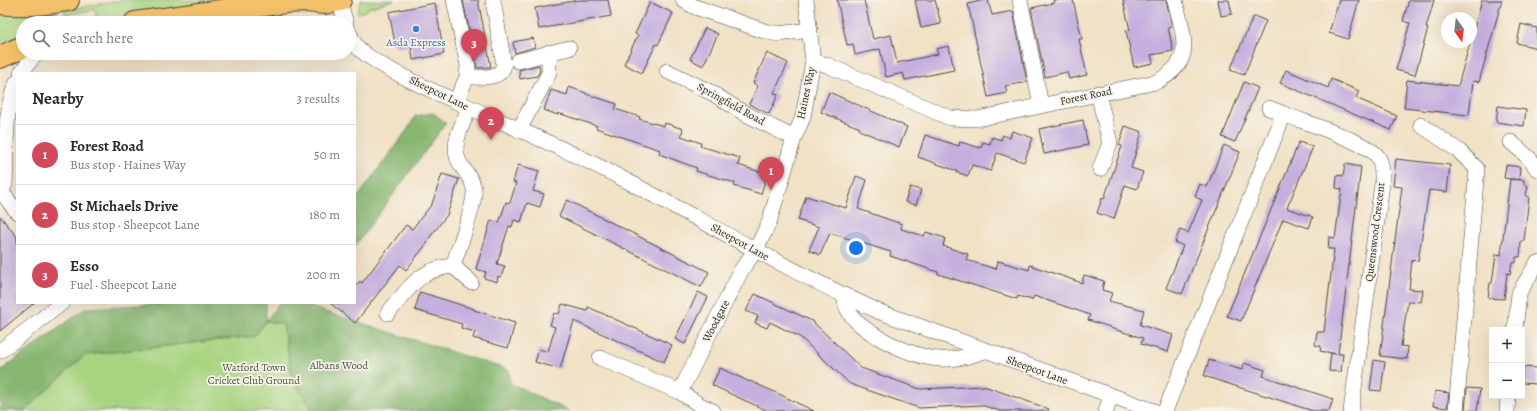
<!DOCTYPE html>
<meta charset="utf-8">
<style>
body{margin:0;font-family:Alegreya,serif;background:#f7f7f7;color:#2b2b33}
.controls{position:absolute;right:12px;bottom:12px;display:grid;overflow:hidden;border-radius:0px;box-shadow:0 4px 16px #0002}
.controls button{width:36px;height:36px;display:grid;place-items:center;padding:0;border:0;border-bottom:1px solid #e1e1e2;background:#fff;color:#2b2b33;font:20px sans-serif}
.compass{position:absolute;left:1441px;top:12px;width:36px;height:36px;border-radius:50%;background:#fff;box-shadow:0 4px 16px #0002;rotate:166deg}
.you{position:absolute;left:856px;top:248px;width:14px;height:14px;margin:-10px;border:3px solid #fff;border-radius:50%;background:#1a73e8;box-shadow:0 0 0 6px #1a73e833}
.badge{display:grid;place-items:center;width:26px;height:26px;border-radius:50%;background:#d1495b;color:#fff;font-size:13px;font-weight:700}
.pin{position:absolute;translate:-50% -33px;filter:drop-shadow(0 1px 2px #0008)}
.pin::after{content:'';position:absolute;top:21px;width:14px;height:12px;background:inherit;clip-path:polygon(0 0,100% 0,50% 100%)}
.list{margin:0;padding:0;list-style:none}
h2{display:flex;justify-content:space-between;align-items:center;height:52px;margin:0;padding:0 16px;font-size:17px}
h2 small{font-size:13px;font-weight:400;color:#7c7c81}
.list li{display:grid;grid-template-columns:26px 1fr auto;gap:12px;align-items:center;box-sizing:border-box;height:60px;padding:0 16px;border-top:1px solid #e1e1e2}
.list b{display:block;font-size:15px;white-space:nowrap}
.list p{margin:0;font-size:13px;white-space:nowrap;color:#7c7c81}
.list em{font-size:13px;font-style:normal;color:#7c7c81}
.icon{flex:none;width:22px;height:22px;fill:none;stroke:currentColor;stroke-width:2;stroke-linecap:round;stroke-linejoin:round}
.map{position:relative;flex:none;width:1537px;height:411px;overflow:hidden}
.search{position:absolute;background:#fff;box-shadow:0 4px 16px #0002;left:16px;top:16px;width:340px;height:44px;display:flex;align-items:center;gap:10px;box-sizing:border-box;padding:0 14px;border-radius:22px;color:#7c7c81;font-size:15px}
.panel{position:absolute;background:#fff;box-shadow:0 4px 16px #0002;left:16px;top:72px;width:340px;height:232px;border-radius:0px}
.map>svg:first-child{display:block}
.green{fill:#a8d481;stroke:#6a8056}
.forest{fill:#86b66f;stroke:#58704d}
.building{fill:#c4afde}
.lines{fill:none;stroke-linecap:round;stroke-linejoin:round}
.minor-casing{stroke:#494642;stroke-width:16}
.highway-casing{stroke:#494642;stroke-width:24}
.minor{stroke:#fff;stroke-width:15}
.highway{stroke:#f4c26a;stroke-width:22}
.shop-dot{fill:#3f7fe0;stroke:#f7f3e8;stroke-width:1.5}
.labels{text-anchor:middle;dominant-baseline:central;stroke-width:3.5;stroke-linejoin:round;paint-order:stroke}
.shop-label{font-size:11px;fill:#366cbe;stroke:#f7f3e8}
.street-label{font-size:11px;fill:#2b2b2b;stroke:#f7f3e8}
.park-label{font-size:11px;fill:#4a5540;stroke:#f7f3e8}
</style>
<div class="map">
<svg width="1537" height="411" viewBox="0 0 1537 411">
<rect width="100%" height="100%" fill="#f7f3e8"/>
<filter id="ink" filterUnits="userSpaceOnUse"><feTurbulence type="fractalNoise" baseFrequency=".025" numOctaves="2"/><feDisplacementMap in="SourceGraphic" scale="8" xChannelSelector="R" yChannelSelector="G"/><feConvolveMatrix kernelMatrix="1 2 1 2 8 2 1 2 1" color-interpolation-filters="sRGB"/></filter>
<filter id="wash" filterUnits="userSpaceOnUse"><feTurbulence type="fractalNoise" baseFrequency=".012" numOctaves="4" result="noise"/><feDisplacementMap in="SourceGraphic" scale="16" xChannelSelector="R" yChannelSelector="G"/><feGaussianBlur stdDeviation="0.9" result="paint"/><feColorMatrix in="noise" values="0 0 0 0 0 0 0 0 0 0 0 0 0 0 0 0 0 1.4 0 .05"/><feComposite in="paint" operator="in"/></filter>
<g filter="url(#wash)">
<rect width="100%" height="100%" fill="#f1e1c5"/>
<!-- green -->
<g class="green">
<polygon points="123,0 244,0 97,22 95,10 65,15 64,10"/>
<polygon points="361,0 394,0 371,7 363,12 357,13"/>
<polygon points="57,11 59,23 90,19 90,23 23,23 23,35 9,41 5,40 0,43 0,13"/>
<polygon points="266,321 283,324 292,377 313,411 24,411 85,355 255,336"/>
</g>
<!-- forest -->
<g class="forest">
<polygon points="433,113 446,123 355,246 355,201 410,126 415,116"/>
<polygon points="176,303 266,303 266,321 279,303 312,303 310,307 509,370 510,383 569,411 313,411 292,377 283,324 266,321 255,336 85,355 24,411 0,411 0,371 86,308"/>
</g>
<g id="blocks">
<!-- building -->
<g class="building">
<polygon points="463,0 478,0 491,67 477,68"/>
<polygon points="579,0 608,0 611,16 539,29 535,8"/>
<polygon points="837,0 864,0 873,39 891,35 897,63 938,54 936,49 949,46 954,70 905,80 903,73 886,77 880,49 855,55 853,44 847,45"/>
<polygon points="915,0 935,0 941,24 921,28"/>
<polygon points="984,0 988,0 992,15 1013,11 1027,82 1005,86 1007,93 988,97 968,4"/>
<polygon points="1053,0 1073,0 1082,39 1079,39 1087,75 1069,79 1067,72 1045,77 1031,8 1054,3"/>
<polygon points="1123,0 1166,0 1172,26 1168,27 1173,51 1151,55 1153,63 1134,67 1126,31 1130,30"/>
<polygon points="1218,0 1229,0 1232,14 1221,16"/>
<polygon points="1339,0 1359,0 1348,39 1329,33"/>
<polygon points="1409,0 1434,0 1426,28 1428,28 1415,75 1396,70 1410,23 1403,21"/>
<polygon points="1482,0 1502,0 1479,82 1473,81 1469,115 1404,108 1407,80 1458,86"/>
<polygon points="650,2 673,13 658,45 656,44 642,73 624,64 638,35 635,34"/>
<polygon points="435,3 444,54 413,60 411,46 396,48 389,12"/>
<polygon points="1253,17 1257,17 1266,21 1244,75 1230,70"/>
<polygon points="1521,24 1537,28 1537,48 1517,43"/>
<polygon points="705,28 718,34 703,66 690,59"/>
<polygon points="533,38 535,47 515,53 513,42"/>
<polygon points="767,53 788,63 774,93 778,95 769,114 749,104 758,86 753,83"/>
<polygon points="539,65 540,71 537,76 520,79 519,70"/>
<polygon points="1286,70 1328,88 1331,79 1359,91 1356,98 1397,116 1391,130 1280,83"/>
<polygon points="1244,82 1258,88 1235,142 1222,137"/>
<polygon points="569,87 586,93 586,94 617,104 615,109 640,117 639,119 664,126 665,123 683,129 681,136 701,143 700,146 740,158 738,165 767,174 761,194 734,186 735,183 696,171 697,168 659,154 660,150 596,128 597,126 558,113 558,115 544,110 551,90 567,95"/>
<polygon points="829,92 907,127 899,147 859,130 860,128 821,112"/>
<polygon points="1498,106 1526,110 1524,126 1496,122"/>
<polygon points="1083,120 1088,145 1044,154 1039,129"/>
<polygon points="1125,126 1142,132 1131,168 1143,172 1137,189 1125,185 1114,219 1097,213 1102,198 1104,199 1122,146 1119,145"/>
<polygon points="1012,131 1033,138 1024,162 997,153 991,171 972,165 968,176 956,172 957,171 918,157 925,135 959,146 960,142 981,148 983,142 990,144 992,137 1001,140 1003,135 1010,138"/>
<polygon points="1299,142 1313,147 1287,208 1313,217 1309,228 1283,219 1241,321 1227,316"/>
<polygon points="1224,145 1240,152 1182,294 1166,288 1183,246 1175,242 1180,230 1188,233 1202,200 1195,197 1200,184 1207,187"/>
<polygon points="1396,159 1450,165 1447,192 1429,190 1418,261 1412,260 1409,289 1423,290 1421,302 1408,301 1401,346 1408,347 1407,359 1380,356 1402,187 1393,186"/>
<polygon points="1345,164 1361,167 1338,354 1343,354 1341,372 1329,371 1331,353 1336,354 1320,351 1321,346 1315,345 1317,332 1324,332 1334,249 1328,249 1329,237 1335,238 1342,189 1336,188 1337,175 1343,176"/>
<polygon points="518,165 539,171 533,191 544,194 540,207 527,203 521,222 514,220 512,227 509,226 497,264 505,266 501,277 498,276 497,282 484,278 486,272 476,269 491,220 499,223 506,202 510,203 516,183 513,182"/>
<polygon points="1506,165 1520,167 1519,180 1504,178"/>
<polygon points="442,174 459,179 447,215 427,241 428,242 406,270 400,265 355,323 330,303 355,303 355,287 360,281 362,283 406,225 412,229 432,204"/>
<polygon points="856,176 867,180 858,209 902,224 901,229 924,236 926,232 945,238 943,246 968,254 966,260 996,269 998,261 1029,270 1030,265 1082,283 1084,275 1104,281 1102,290 1112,293 1109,301 1144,310 1140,325 1173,335 1168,352 1141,344 1143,338 1110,328 1110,327 1088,320 1090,315 1073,309 1034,296 1032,300 1018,296 1017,299 938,274 938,272 890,256 891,252 830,233 820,255 809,250 819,227 798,220 806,196 846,208"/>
<polygon points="1510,179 1524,180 1524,185 1528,186 1526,196 1529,197 1524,241 1521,241 1520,257 1516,257 1516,263 1512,262 1510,274 1507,273 1504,299 1488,298 1490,283 1492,283 1496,254 1501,255"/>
<polygon points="910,187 921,190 916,205 905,202"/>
<polygon points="567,200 709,272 701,287 559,216"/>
<polygon points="0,216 17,237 17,303 34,303 0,331"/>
<polygon points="420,292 474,309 474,310 515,323 508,348 473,338 475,332 461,328 462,324 415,310"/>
<polygon points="698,292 708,297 685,344 675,339"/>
<polygon points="755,294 812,321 861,368 920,389 984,386 1049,409 1048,411 1000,411 981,405 919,408 850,384 800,337 770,322 767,328 755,323 758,316 746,311"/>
<polygon points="562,304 587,311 588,307 672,345 664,362 574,321 560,369 535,362 539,349 548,352 555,327 550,325 554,313 559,314"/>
<polygon points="1209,360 1242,370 1244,363 1265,370 1263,376 1333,399 1329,411 1313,411 1204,376"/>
<polygon points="1374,360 1385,362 1381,391 1370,390"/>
<polygon points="1522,367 1537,368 1537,384 1522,383"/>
<polygon points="720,368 750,382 750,381 781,395 814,411 768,411 735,396 712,385"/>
<polygon points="1467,388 1480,389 1477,411 1465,410"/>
<polygon points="1435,391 1449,393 1447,408 1433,406"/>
</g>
</g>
</g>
<g filter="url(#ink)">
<use href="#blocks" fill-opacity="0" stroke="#494642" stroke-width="1"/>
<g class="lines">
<defs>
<g id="minor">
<polyline points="454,0 468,66 467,77 456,101"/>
<polyline points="683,0 695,7 767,32 778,34 810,30"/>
<polyline points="1020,0 1041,105"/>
<polyline points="339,1 346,23"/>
<path d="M349 32C351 36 352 40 354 43 366 62 439 94 462 104 517 129 573 152 627 181 711 225 793 273 880 312L1154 411"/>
<path d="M518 61C535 57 552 52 569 48"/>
<path d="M813 61 827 65 950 118 977 119 1156 82C1197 61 1183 36 1175 0"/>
<polyline points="667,71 712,93 744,113 794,138"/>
<polyline points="21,73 36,53"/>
<path d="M467 77C480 77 501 80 504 65L493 0"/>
<polyline points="1098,93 1110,143 1100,169"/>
<polyline points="1269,108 1284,114"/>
<polyline points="1421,125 1459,151 1477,169 1456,411"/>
<polyline points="519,130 549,73 549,52"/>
<polyline points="1511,142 1530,159 1537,169"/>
<polyline points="0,190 17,212"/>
<path d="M2 191 5 184C7 153 3 110 17 82"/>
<path d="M453 266C458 249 476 204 474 189 473 180 466 173 461 165 449 146 462 126 469 108"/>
<path d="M844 296C845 300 845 304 847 308 858 333 913 357 939 359 956 360 970 356 985 351"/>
<path d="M388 313C409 289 418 269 453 266L471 282"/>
<polyline points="1515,330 1519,293 1537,263"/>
<polyline points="0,351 62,303"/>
<polyline points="600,358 680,392 700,405 713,411"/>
<polyline points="680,392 742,269 755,251 769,223 794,138 803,117 813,61 806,0"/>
<polyline points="1106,411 1111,396"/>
<path d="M1165 411 1284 114C1303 122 1368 142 1378 157 1383 165 1382 175 1382 184L1351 411"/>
<polyline points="1507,411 1508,396"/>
</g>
<g id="highway">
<path d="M0 3C23 6 45 4 68 0"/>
<polyline points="135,23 285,2 307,1 324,3 340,0"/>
<polyline points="0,57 23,47"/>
</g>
</defs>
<!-- minor casing -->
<use href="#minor" class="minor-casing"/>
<!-- highway casing -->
<use href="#highway" class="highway-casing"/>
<!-- minor -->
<use href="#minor" class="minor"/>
<!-- highway -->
<use href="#highway" class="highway"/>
</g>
</g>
<!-- markers -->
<circle class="shop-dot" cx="416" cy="29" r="4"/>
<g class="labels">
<!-- shop labels -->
<g class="shop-label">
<text x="416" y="42">Asda Express</text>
</g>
<!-- street labels -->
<g class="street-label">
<text transform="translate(439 93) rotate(26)">Sheepcot Lane</text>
<text transform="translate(806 93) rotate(-78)">Haines Way</text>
<text transform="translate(1086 96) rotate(-12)">Forest Road</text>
<text transform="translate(731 104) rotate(29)">Springfield Road</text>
<text transform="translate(1375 232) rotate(-83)">Queenswood Crescent</text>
<text transform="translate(740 242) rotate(29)">Sheepcot Lane</text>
<text transform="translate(716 321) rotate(-63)">Woodgate</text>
<text transform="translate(1037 370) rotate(20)">Sheepcot Lane</text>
</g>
<!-- park labels -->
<g class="park-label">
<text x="339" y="365">Albans Wood</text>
<text x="254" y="367">Watford Town<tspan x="254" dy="13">Cricket Club Ground</tspan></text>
</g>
</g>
</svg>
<div class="controls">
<button>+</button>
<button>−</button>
</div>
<svg class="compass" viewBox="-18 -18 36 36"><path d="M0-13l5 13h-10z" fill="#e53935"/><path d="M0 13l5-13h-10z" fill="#7c7c81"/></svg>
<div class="you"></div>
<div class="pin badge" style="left:771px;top:190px">1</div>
<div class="pin badge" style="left:491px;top:140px">2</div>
<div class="pin badge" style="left:474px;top:62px">3</div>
<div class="search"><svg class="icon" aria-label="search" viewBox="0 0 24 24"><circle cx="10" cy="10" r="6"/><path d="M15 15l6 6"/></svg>Search here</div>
<section class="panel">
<h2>Nearby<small>3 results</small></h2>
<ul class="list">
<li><span class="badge">1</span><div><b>Forest Road</b><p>Bus stop · Haines Way</p></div><em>50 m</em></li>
<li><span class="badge">2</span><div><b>St Michaels Drive</b><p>Bus stop · Sheepcot Lane</p></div><em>180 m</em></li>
<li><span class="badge">3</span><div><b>Esso</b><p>Fuel · Sheepcot Lane</p></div><em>200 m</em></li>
</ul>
</section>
</div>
